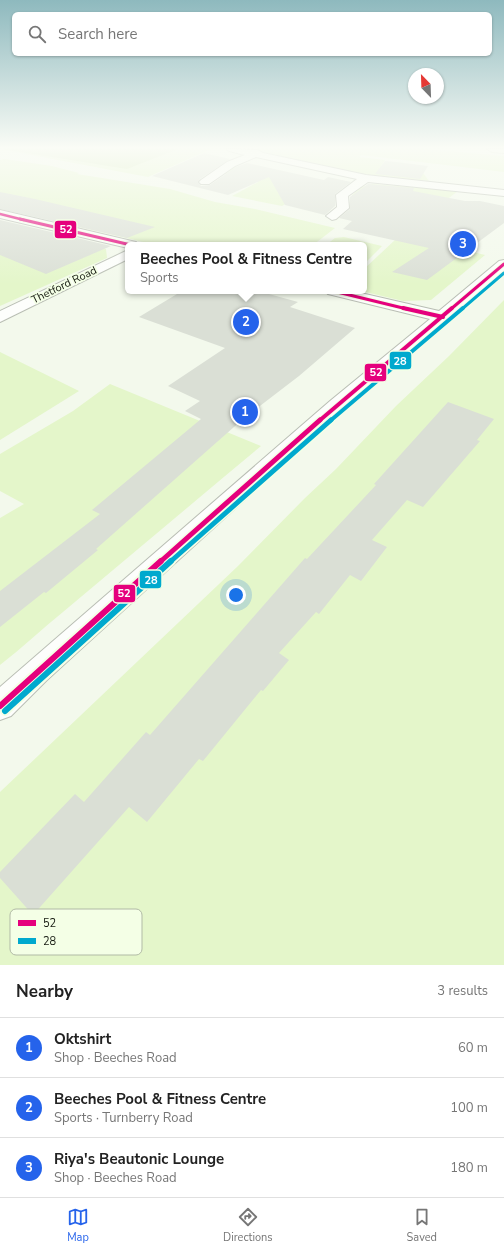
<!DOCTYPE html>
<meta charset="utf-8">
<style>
body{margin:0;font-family:"Nunito Sans",sans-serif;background:#f2f2f2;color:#222}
.compass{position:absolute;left:408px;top:68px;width:36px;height:36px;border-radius:50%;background:#fff;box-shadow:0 1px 3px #0004;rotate:337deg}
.you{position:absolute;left:236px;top:595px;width:14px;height:14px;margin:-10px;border:3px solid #fff;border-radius:50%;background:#1a73e8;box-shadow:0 0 0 6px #1a73e833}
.badge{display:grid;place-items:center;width:26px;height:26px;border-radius:50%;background:#2563eb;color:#fff;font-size:13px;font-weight:700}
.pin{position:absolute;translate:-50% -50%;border:2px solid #fff;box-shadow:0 1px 4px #0006}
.popup{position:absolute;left:125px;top:242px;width:242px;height:52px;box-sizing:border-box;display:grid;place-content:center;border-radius:6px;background:#fff;filter:drop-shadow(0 1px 3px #0005);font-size:13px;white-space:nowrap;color:#767676}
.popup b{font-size:15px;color:#222}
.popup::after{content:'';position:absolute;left:50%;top:100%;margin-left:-8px;border:8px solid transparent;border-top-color:#fff}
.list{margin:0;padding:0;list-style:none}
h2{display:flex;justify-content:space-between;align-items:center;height:52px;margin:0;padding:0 16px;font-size:17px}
h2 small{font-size:13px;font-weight:400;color:#767676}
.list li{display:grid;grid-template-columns:26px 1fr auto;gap:12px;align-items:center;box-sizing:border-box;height:60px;padding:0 16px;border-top:1px solid #e0e0e0}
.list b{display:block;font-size:15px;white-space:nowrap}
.list p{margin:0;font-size:13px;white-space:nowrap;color:#767676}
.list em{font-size:13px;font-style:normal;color:#767676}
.icon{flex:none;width:22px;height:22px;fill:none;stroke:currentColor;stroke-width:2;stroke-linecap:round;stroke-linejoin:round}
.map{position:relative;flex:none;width:504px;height:965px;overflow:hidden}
.search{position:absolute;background:#fff;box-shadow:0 1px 3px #0004;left:12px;right:12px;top:12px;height:44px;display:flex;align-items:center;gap:10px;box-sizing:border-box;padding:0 14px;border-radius:6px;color:#767676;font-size:15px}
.sheet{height:232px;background:#fff}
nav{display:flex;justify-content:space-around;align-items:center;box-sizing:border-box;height:56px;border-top:1px solid #e0e0e0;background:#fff;font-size:11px;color:#767676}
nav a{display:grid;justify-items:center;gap:2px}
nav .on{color:#2563eb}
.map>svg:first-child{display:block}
.green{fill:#e4f6ca}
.forest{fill:#d1e7b0}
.building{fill:#dadfd5}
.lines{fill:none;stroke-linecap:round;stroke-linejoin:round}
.minor-casing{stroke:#b9beb4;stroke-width:2}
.motorway-casing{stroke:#b9beb4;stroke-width:2}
.minor{fill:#fdfefc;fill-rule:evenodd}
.motorway{fill:#fdfefc;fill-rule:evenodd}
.bus-1-far4-casing{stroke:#f4ffe6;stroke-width:4}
.bus-1-far3-casing{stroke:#f4ffe6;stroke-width:5}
.bus-1-far2-casing{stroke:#f4ffe6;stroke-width:6}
.bus-1-far1-casing{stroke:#f4ffe6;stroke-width:8}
.bus-1-casing{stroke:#f4ffe6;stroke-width:10}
.bus-2-far3-casing{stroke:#f4ffe6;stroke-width:5}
.bus-2-far2-casing{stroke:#f4ffe6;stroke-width:6}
.bus-2-far1-casing{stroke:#f4ffe6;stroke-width:8}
.bus-2-casing{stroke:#f4ffe6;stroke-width:10}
.bus-1-far4{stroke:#e5007d;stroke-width:2.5}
.bus-1-far3{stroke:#e5007d;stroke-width:3}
.bus-1-far2{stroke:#e5007d;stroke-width:4}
.bus-1-far1{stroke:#e5007d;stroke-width:5}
.bus-1{stroke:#e5007d;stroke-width:6}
.bus-2-far3{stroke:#00a9ce;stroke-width:3}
.bus-2-far2{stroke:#00a9ce;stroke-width:4}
.bus-2-far1{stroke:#00a9ce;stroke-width:5}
.bus-2{stroke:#00a9ce;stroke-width:6}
.labels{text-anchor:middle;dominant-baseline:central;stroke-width:3.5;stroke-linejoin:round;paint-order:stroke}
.far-street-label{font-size:11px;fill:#151910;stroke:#f4ffe6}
.key{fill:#f4ffe6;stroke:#b1baa6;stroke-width:1}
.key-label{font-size:11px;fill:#151910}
.line-badge{stroke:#f4ffe6;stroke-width:1.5}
.badge-label{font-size:11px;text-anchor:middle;font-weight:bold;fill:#fff}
</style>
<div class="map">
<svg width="504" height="965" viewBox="0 0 504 965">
<rect width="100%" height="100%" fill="#f3f9ec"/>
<!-- green -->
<g class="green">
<polygon points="0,149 211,149 148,177"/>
<polygon points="244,149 427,149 504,156 504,172 362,155 359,157 385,160 381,166 423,173 429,181 368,175"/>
<polygon points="4,159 52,166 79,173 77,174 170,189 215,202 255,209 335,228 313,245 160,245 143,242 0,208 0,160"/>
<polygon points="234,167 311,183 299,196 282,206 232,196 258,182 225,174"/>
<polygon points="373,184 458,191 402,234 485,255 431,300 403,301 361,291 364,291 364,269 395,240 352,201 352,195 361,187"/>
<polygon points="38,232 106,249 107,258 0,306 0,253"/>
<polygon points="344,237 382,246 364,264 364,245 326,245 335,238"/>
<polygon points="504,300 504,965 0,965 0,792 238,566 305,498 336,469 396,406 449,356"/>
<polygon points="0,352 79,391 0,440"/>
<path d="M110 384 261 446C195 501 129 557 63 612 42 629 22 648 0 665V518L24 504 0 491V454L73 411Z"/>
</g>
<!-- forest -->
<polygon class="forest" points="3,149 178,149 127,169"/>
<!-- building -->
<g class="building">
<polygon points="204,153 230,159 200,179 198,182 201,186 210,185 236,167 247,163 324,180 328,177 351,182 335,194 335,206 325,215 285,205 269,177 228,195 152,176"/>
<polygon points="385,161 396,162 428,166 420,179 375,174"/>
<polygon points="368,184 414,188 413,191 465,201 480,201 504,206 504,223 427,280 392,272 429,248 343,229 352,221 339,218 350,209 350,197"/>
<polygon points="0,192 35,199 155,227 127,238 0,209"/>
<polygon points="0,220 111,246 46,274 0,255"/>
<polygon points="182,291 258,291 298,302 290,307 355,328 299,376 243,419 96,549 98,550 46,593 44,592 0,627 0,591 100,514 92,510 201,419 185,411 200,401 168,386 225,348 139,317"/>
<polygon points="448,402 494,419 477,440 480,441 423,507 407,500 372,540 387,547 361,581 350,575 319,614 316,612 279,653 289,660 263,691 261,690 203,761 199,759 147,822 129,807 33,915 0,878 0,872 75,794 84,802 146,732 150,735 305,558 307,559 376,485 374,484"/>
</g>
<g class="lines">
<defs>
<g id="minor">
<polygon points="227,149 258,150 263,153 366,175 504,190 504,196 368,182 348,196 349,208 336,219 332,220 326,216 337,207 336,195 357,179 256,157 235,166 209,184 201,184 199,182 201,180 227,162 245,155 229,151"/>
<polygon points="0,210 136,242 138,245 128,245 128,248 0,218"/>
<polygon points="128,250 128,259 0,322 0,311"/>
<polygon points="504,260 504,271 344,409 47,680 11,716 0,720 0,687 330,401 430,319 328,294 325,291 352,291 439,311 499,261"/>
</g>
<polygon id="motorway" points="487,149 504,149 504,153 492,152"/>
</defs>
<!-- minor casing -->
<use href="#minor" class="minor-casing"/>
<!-- motorway casing -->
<use href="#motorway" class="motorway-casing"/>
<!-- minor -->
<use href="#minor" class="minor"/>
<!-- motorway -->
<use href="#motorway" class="motorway"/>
<defs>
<polyline id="bus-1-far4" points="0,214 24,220"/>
<g id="bus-1-far3">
<polyline points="20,219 131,245"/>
<polyline points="333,291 407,309"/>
<polyline points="451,309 504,264"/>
</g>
<g id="bus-1-far2">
<polyline points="403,308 443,317"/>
<polyline points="319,421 452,308"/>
</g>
<polyline id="bus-1-far1" points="160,562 320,420"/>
<polyline id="bus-1" points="0,706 161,561"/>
<polyline id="bus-2-far3" points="462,309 504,273"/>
<polyline id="bus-2-far2" points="330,421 463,308"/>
<polyline id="bus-2-far1" points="170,562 331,420"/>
<polyline id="bus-2" points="5,711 171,561"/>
</defs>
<!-- bus-1-far4 casing -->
<use href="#bus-1-far4" class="bus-1-far4-casing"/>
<!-- bus-1-far3 casing -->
<use href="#bus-1-far3" class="bus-1-far3-casing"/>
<!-- bus-1-far2 casing -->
<use href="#bus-1-far2" class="bus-1-far2-casing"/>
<!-- bus-1-far1 casing -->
<use href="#bus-1-far1" class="bus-1-far1-casing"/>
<!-- bus-1 casing -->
<use href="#bus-1" class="bus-1-casing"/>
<!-- bus-2-far3 casing -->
<use href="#bus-2-far3" class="bus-2-far3-casing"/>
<!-- bus-2-far2 casing -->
<use href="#bus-2-far2" class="bus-2-far2-casing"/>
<!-- bus-2-far1 casing -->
<use href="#bus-2-far1" class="bus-2-far1-casing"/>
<!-- bus-2 casing -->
<use href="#bus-2" class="bus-2-casing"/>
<!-- bus-1-far4 -->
<use href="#bus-1-far4" class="bus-1-far4"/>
<!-- bus-1-far3 -->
<use href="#bus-1-far3" class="bus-1-far3"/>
<!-- bus-1-far2 -->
<use href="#bus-1-far2" class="bus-1-far2"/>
<!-- bus-1-far1 -->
<use href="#bus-1-far1" class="bus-1-far1"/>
<!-- bus-1 -->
<use href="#bus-1" class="bus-1"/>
<!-- bus-2-far3 -->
<use href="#bus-2-far3" class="bus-2-far3"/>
<!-- bus-2-far2 -->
<use href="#bus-2-far2" class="bus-2-far2"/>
<!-- bus-2-far1 -->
<use href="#bus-2-far1" class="bus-2-far1"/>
<!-- bus-2 -->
<use href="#bus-2" class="bus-2"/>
</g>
<!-- sky -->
<linearGradient id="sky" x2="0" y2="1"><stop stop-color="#8eb9be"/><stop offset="0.52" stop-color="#fafcf6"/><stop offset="1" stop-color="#fafcf6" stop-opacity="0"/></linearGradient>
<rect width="504" height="284" fill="url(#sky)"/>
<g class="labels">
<!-- far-street labels -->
<g class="far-street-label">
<text transform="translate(64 285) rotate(-26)">Thetford Road</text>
</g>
</g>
<!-- legend -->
<rect x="10" y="909" width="132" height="46" rx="6" class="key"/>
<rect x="18" y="920" width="18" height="6" fill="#e5007d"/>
<rect x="18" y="938" width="18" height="6" fill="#00a9ce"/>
<g class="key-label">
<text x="43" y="927">52</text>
<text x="43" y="945">28</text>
</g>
<g class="line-badge">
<rect x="54" y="220" width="23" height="19" rx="4" fill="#e5007d"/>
<rect x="389" y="351" width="23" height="19" rx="4" fill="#00a9ce"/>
<rect x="364" y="363" width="23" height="19" rx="4" fill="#e5007d"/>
<rect x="139" y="570" width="23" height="19" rx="4" fill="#00a9ce"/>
<rect x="113" y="584" width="23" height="19" rx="4" fill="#e5007d"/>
</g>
<g class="badge-label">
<text x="66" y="233">52</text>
<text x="400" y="365">28</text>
<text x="376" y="376">52</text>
<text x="151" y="584">28</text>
<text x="124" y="597">52</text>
</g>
</svg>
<svg class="compass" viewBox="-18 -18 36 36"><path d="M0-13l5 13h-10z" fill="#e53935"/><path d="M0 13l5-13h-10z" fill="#767676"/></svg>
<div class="you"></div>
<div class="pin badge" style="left:245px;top:412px">1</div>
<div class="pin badge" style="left:246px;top:322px">2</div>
<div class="popup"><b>Beeches Pool &amp; Fitness Centre</b>Sports</div>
<div class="pin badge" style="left:463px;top:244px">3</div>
<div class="search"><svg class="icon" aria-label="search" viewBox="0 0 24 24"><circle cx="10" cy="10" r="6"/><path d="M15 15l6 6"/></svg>Search here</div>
</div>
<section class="sheet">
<h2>Nearby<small>3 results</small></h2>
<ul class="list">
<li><span class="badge">1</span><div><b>Oktshirt</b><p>Shop · Beeches Road</p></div><em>60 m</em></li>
<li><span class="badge">2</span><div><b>Beeches Pool &amp; Fitness Centre</b><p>Sports · Turnberry Road</p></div><em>100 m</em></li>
<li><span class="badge">3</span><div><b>Riya's Beautonic Lounge</b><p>Shop · Beeches Road</p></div><em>180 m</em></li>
</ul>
</section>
<nav>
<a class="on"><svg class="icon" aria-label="map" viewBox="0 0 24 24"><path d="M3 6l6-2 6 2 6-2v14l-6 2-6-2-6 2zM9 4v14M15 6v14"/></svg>Map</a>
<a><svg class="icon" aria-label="directions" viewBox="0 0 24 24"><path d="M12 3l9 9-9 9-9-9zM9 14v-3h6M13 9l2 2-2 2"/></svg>Directions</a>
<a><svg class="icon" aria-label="saved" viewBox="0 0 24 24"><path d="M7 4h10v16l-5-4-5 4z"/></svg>Saved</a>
</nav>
